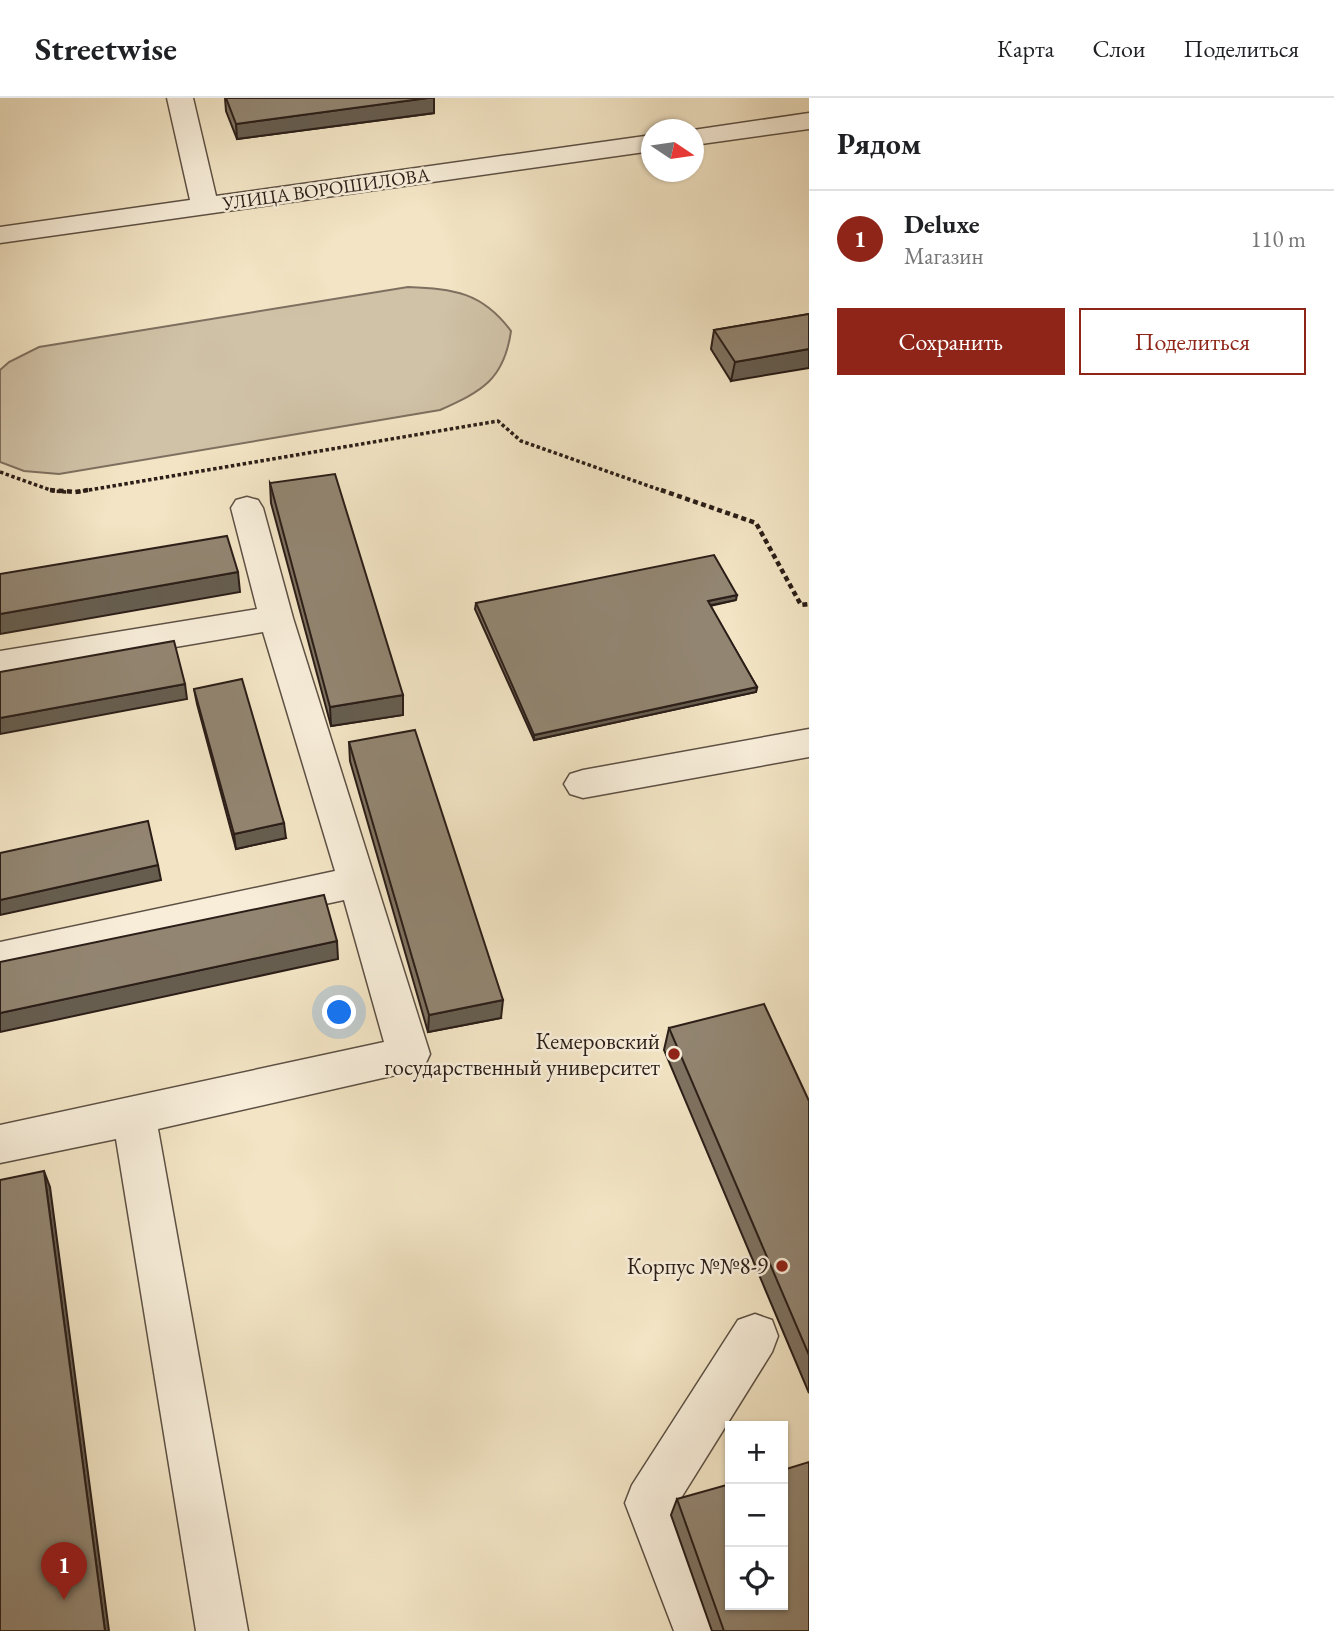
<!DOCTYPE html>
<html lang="ru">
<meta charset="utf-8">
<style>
body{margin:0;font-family:"EB Garamond",serif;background:#f2f2f2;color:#202124}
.controls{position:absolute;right:21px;bottom:21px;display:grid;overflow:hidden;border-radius:0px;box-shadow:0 2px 5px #0004}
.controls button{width:63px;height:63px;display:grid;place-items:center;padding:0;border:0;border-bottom:2px solid #e0e0e0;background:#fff;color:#202124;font:35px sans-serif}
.compass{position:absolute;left:641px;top:21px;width:63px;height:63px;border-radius:50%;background:#fff;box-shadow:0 2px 5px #0004;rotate:103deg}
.you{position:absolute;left:340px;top:915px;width:24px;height:24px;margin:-18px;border:5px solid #fff;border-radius:50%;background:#1a73e8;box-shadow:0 0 0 10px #1a73e833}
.badge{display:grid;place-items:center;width:46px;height:46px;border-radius:50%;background:#8f2418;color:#fff;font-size:23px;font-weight:700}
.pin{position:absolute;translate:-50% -58px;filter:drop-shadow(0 2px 4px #0008)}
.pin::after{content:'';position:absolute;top:37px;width:24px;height:21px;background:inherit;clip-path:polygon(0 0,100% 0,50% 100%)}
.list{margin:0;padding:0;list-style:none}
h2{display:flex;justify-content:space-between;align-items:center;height:91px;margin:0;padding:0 28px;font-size:30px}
h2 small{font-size:23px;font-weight:400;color:#757577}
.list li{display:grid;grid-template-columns:46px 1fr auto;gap:21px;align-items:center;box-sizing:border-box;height:98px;padding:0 28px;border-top:2px solid #e0e0e0}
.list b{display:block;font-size:26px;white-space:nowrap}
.list p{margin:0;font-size:23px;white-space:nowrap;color:#757577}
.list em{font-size:23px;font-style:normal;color:#757577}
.actions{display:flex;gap:14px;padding:21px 28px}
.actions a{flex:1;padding:16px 0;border:2px solid #8f2418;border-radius:0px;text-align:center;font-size:24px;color:#8f2418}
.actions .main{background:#8f2418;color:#fff}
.icon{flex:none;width:38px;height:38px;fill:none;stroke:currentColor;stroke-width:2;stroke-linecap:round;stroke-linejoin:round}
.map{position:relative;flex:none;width:809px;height:1533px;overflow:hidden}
header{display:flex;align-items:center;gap:42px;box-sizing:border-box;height:98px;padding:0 35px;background:#fff;border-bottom:2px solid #e0e0e0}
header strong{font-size:33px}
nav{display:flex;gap:38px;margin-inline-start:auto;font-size:24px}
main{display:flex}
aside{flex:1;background:#fff}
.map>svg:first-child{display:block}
.green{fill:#d0c2a7;stroke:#7e7060;stroke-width:2}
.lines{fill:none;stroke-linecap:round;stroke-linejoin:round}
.minor-casing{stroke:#5d5043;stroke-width:3}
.path-far1{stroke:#2b1e18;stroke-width:3.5;stroke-dasharray:3.5 2.5;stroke-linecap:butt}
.path{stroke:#2b1e18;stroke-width:4.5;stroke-dasharray:5 3.5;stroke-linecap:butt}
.minor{fill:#f7edd9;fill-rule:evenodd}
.wall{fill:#7e7261;stroke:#2b1e18;stroke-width:2}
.shaded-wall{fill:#665d4f;stroke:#2b1e18;stroke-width:2}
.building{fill:#928571;stroke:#2b1e18;stroke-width:2}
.poi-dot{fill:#8f2418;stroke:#f7edd9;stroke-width:2.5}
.labels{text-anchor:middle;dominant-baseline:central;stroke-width:5;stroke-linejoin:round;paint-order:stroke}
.far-street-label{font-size:19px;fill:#2b1e18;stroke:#f7edd9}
.poi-label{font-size:23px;fill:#2b1e18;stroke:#f7edd9;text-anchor:end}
</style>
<header>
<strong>Streetwise</strong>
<nav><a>Карта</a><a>Слои</a><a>Поделиться</a></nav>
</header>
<main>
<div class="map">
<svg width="809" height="1533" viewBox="0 0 809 1533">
<rect width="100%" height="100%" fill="#f2e4c4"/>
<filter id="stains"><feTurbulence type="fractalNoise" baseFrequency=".00286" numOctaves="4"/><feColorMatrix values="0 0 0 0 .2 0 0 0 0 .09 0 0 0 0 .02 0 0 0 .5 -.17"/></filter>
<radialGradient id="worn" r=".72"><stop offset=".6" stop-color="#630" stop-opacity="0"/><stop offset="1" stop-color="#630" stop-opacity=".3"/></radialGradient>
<!-- green -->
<path class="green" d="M408 189C454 191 482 194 511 233 504 282 482 293 440 312L59 376 24 373 0 364V272L9 264 39 249Z"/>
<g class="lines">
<defs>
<g id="minor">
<polygon points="167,0 193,0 216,98 652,37 652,53 0,145 0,129 190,102"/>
<polygon points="809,15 809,31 694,47 693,32"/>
<polygon points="247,399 258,402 263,410 293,520 430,956 424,969 409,974 158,1031 248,1533 196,1533 116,1041 0,1065 0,1027 384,944 344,802 0,876 0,844 335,773 263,534 0,579 0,553 257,511 231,410 236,402"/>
<polygon points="809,631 809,659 583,700 570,696 564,686 570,676 583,672"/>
<polygon points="755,1216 772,1222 778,1238 772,1254 676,1408 726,1533 674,1533 625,1405 632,1387 738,1222"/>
</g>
</defs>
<!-- minor casing -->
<use href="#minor" class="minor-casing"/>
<!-- path-far1 -->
<g class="path-far1">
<polyline points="0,374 53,393 67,394"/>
<polyline points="77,394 498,323 521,343 666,394"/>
</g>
<!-- path -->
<g class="path">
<polyline points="50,392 75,394 88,392"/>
<polyline points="661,392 756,425 801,507 809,506"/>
</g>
<!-- minor -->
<use href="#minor" class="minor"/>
</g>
<!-- wall -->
<g class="wall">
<polygon points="225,0 434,0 434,15 237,41 226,13"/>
<polygon points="809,216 731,283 711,251 714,232"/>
<polygon points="270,385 403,597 403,617 331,628 271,405"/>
<polygon points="736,502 710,508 757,589 756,594 534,642 475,511 476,505"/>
<polygon points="194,591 286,740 236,751 197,606"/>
<polygon points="349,644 501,920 428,934 350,663"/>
<polygon points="669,930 809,1003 809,1295 664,952"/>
<polygon points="677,1401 809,1533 712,1533 671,1417"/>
</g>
<!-- shaded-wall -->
<g class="shaded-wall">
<polygon points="427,0 434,0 434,15 237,41 236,26"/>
<polygon points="809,251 809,270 731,283 735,264"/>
<polygon points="238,474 240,494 0,536 0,516"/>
<polygon points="737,497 736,502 707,508 708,503"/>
<polygon points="185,586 187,601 0,636 0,620"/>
<polygon points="757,589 756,594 534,642 534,637"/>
<polygon points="403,597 403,617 331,628 330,609"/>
<polygon points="284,725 286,740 236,751 234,736"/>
<polygon points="158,767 161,782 0,817 0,802"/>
<polygon points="337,843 338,861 0,934 0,915"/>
<polygon points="503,902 501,920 428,934 429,917"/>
<polygon points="44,1073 50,1089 109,1533 105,1533"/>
</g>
<!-- building -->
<g class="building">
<polygon points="226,0 428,0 236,26"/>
<polygon points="809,216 809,251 735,264 714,232"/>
<polygon points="335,376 403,597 330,609 270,385"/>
<polygon points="227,438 238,474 0,516 0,476"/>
<polygon points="714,457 737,497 708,503 757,589 534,637 476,505"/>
<polygon points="174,543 185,586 0,620 0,574"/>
<polygon points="242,581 284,725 234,736 194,591"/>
<polygon points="415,632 503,902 429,917 349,644"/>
<polygon points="148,723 158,767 0,802 0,755"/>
<polygon points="324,797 337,843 0,915 0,864"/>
<polygon points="764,906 809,1003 809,1257 669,930"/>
<polygon points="44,1073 105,1533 0,1533 0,1082"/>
<polygon points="809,1364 809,1533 724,1533 677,1401 730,1386 730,1507 783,1507 783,1372"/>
</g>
<!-- markers -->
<g class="poi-dot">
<circle cx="674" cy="956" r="7"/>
<circle cx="782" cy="1168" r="7"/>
</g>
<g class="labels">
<!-- far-street labels -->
<g class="far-street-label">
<text transform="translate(326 91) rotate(-8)">УЛИЦА ВОРОШИЛОВА</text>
</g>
<!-- poi labels -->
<g class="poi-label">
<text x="660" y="943">Кемеровский<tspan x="660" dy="26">государственный университет</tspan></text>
<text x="768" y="1168">Корпус №№8-9</text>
</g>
</g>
<rect width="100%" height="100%" filter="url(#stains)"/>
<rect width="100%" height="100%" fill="url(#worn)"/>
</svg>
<div class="controls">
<button>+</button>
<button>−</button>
<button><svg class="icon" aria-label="locate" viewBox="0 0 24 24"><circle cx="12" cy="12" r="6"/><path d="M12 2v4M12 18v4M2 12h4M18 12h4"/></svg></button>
</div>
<svg class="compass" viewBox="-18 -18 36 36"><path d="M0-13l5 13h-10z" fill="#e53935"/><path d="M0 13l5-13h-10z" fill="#757577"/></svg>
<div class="you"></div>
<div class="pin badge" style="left:64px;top:1502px">1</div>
</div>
<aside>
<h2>Рядом<small></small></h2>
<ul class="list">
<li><span class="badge">1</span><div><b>Deluxe</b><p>Магазин</p></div><em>110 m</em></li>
</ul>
<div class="actions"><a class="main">Сохранить</a><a>Поделиться</a></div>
</aside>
</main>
